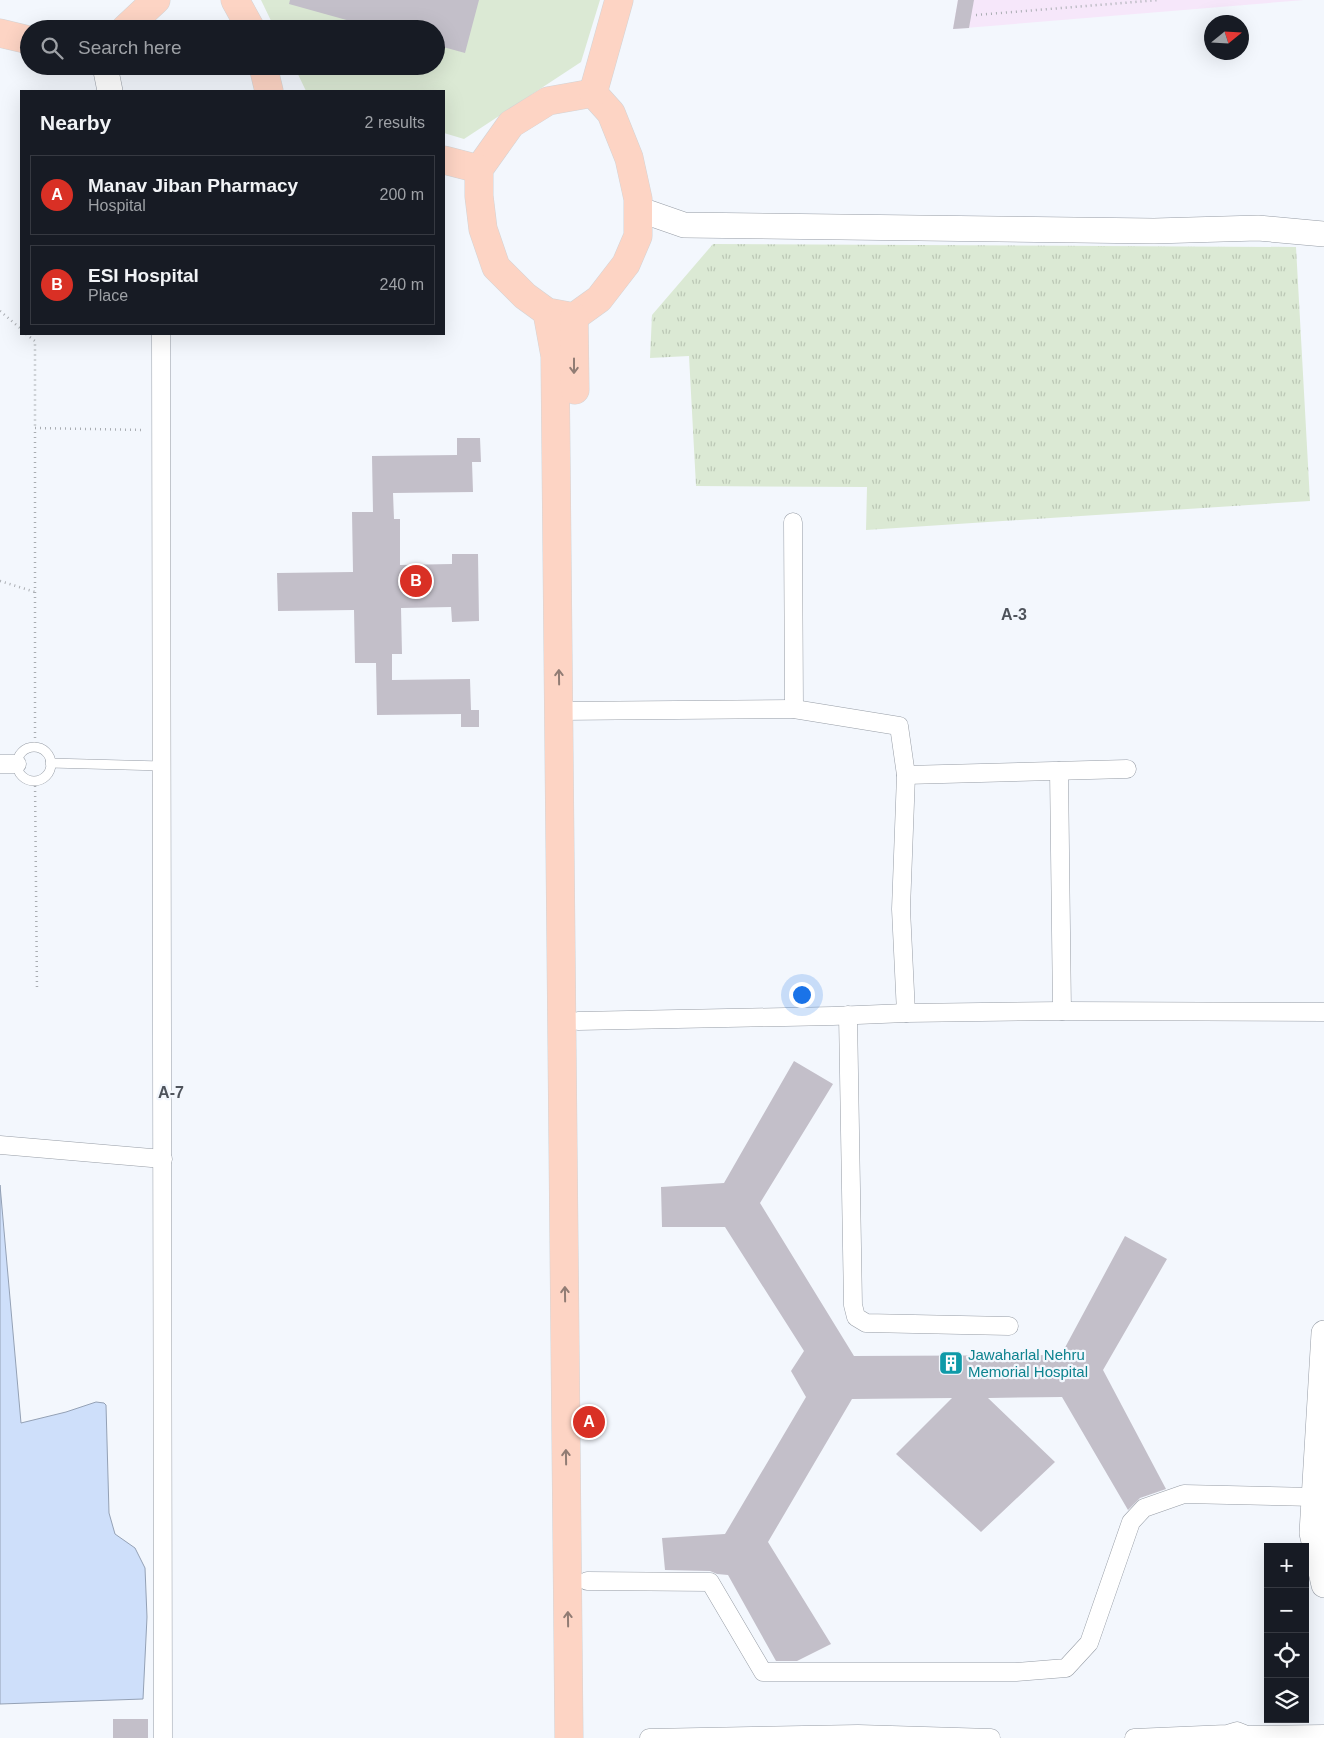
<!DOCTYPE html>
<meta charset="utf-8">
<style>
body{margin:0;font-family:Arial,sans-serif;background:#242831;color:#f1f3f6}
.controls{position:absolute;right:15px;bottom:15px;display:grid;overflow:hidden;border-radius:0px;box-shadow:0 5px 20px #0002}
.controls button{width:45px;height:45px;display:grid;place-items:center;padding:0;border:0;border-bottom:1px solid #363941;background:#171b24;color:#f1f3f6;font:25px sans-serif}
.compass{position:absolute;left:1204px;top:15px;width:45px;height:45px;border-radius:50%;background:#171b24;box-shadow:0 5px 20px #0002;rotate:72deg}
.you{position:absolute;left:801px;top:994px;width:18px;height:18px;margin:-12px;border:4px solid #fff;border-radius:50%;background:#1a73e8;box-shadow:0 0 0 8px #1a73e833}
.badge{display:grid;place-items:center;width:32px;height:32px;border-radius:50%;background:#d93025;color:#fff;font-size:16px;font-weight:700}
.pin{position:absolute;translate:-50% -50%;border:2px solid #fff;box-shadow:0 1px 5px #0006}
.list{margin:0;padding:0;list-style:none}
h2{display:flex;justify-content:space-between;align-items:center;height:65px;margin:0;padding:0 20px;font-size:21px}
h2 small{font-size:16px;font-weight:400;color:#9ea1a6}
.list li{display:grid;grid-template-columns:32px 1fr auto;gap:15px;align-items:center;box-sizing:border-box;height:80px;margin:0 10px 10px;padding:0 10px;border:1px solid #363941;border-radius:0px}
.list b{display:block;font-size:19px;white-space:nowrap}
.list p{margin:0;font-size:16px;white-space:nowrap;color:#9ea1a6}
.list em{font-size:16px;font-style:normal;color:#9ea1a6}
.icon{flex:none;width:28px;height:28px;fill:none;stroke:currentColor;stroke-width:2;stroke-linecap:round;stroke-linejoin:round}
.map{position:relative;flex:none;width:1324px;height:1738px;overflow:hidden}
.search{position:absolute;background:#171b24;box-shadow:0 5px 20px #0002;left:20px;top:20px;width:425px;height:55px;display:flex;align-items:center;gap:12px;box-sizing:border-box;padding:0 18px;border-radius:28px;color:#9ea1a6;font-size:19px}
.panel{position:absolute;background:#171b24;box-shadow:0 5px 20px #0002;left:20px;top:90px;width:425px;height:245px;border-radius:0px}
.map>svg:first-child{display:block}
.education{fill:#f6e7fa}
.grass{fill:#dbe9d4}
.park{fill:url(#park-tufts)}
.water{fill:#cedffa;stroke:#94a1b5}
.building{fill:#c3bfc9}
.lines{fill:none;stroke-linecap:round;stroke-linejoin:round}
.lane-casing{stroke:#979da6;stroke-width:10}
.street-casing{stroke:#979da6;stroke-width:19}
.secondary-casing{stroke:#979da6;stroke-width:26}
.primary-casing{stroke:#d4d4d5;stroke-width:29}
.path{stroke:#a9adb2;stroke-width:2.5;stroke-dasharray:1 4;stroke-linecap:butt}
.lane{stroke:#fff;stroke-width:9}
.street{stroke:#fff;stroke-width:18}
.secondary{stroke:#fff;stroke-width:25}
.primary{stroke:#fdd4c4;stroke-width:28}
.oneway{stroke:#917c74}
.labels{text-anchor:middle;dominant-baseline:central;stroke-width:4.5;stroke-linejoin:round;paint-order:stroke}
.culture-label{font-size:15px;fill:#0d838f;stroke:#f3f7fd;text-anchor:start}
.neighbourhood-label{font-size:16px;font-weight:bold;fill:#4e535b;stroke:#f3f7fd}
</style>
<div class="map">
<svg width="1324" height="1738" viewBox="0 0 1324 1738">
<defs>
<pattern id="park-tufts" width="24" height="20" patternUnits="userSpaceOnUse" patternTransform="scale(1.25)"><rect width="24" height="20" fill="#dbe9d4"/><path d="M3 7l-1-3M5 7V3M7 7l1-3M15 17l-1-3M17 17v-4M19 17l1-3" fill="none" stroke="#bbc7b5"/></pattern>
</defs>
<rect width="100%" height="100%" fill="#f3f7fd"/>
<!-- education -->
<polygon class="education" points="958,0 1304,0 953,29"/>
<!-- grass -->
<polygon class="grass" points="261,0 600,0 581,62 464,139 444,133 444,91 306,91 294,66 436,66 436,29 275,29"/>
<!-- park -->
<polygon class="park" points="713,244 1296,247 1310,501 866,530 867,487 696,486 689,356 650,358 652,315"/>
<!-- water -->
<polygon class="water" points="0,1185 21,1423 66,1412 96,1402 104,1403 106,1405 109,1513 115,1534 135,1548 145,1568 147,1617 143,1699 0,1704"/>
<!-- building -->
<g class="building">
<polygon points="290,0 479,0 465,53 436,45 436,29 379,29 289,4"/>
<polygon points="958,0 974,0 969,28 953,29"/>
<polygon points="457,438 480,438 481,462 472,462 473,492 393,493 394,519 400,519 400,565 452,564 452,554 478,554 479,621 452,622 451,607 401,608 402,654 392,654 392,680 470,679 471,710 479,710 479,727 461,727 461,714 377,715 376,663 355,663 354,610 278,611 277,573 353,572 352,512 373,512 372,456 457,455"/>
<polygon points="794,1061 833,1084 760,1203 854,1356 1061,1355 1125,1236 1167,1259 1103,1370 1166,1489 1140,1498 1128,1510 1062,1397 988,1398 1055,1462 981,1532 896,1454 952,1398 852,1399 768,1542 831,1644 797,1661 776,1661 728,1575 717,1574 710,1571 665,1570 662,1538 725,1534 806,1397 791,1371 804,1351 725,1227 662,1227 661,1187 724,1183"/>
<rect x="113" y="1719" width="35" height="19"/>
</g>
<g class="lines">
<defs>
<g id="lane">
<circle cx="34" cy="764" r="17"/>
<polyline points="50,763 162,766"/>
</g>
<g id="street">
<polyline points="161,334 163,1738"/>
<polyline points="793,522 794,709"/>
<polyline points="559,711 794,709 899,726 906,775 901,909 906,1013"/>
<polyline points="0,764 17,764"/>
<polyline points="1059,771 1062,1011"/>
<polyline points="906,775 1127,769"/>
<polyline points="848,1015 853,1305 856,1317 866,1323 1009,1326"/>
<polyline points="578,1021 833,1016 906,1013 1062,1011 1324,1012"/>
<polyline points="0,1145 163,1159"/>
<polyline points="587,1581 710,1582 763,1672 1016,1672 1066,1668 1089,1643 1131,1522 1144,1508 1184,1494 1314,1497"/>
<polyline points="649,1738 858,1734 991,1738"/>
<polyline points="1134,1738 1227,1734 1237,1731 1247,1735 1324,1734"/>
</g>
<g id="secondary">
<polyline points="105,66 110,91"/>
<polyline points="638,209 684,225 1154,231 1258,228 1324,234"/>
<polyline points="1324,1333 1312,1533 1324,1585"/>
</g>
<g id="primary">
<polyline points="235,0 251,29"/>
<polyline points="125,29 156,0"/>
<polyline points="0,33 29,40"/>
<polyline points="263,66 269,91"/>
<polygon points="593,93 611,113 629,158 638,199 638,236 626,264 599,299 574,317 547,312 525,296 496,267 483,229 479,196 479,169 511,124 548,101"/>
<polyline points="593,93 619,0"/>
<polyline points="444,160 479,169"/>
<polyline points="547,312 555,356 569,1738"/>
<polyline points="574,317 575,390"/>
</g>
</defs>
<!-- lane casing -->
<use href="#lane" class="lane-casing"/>
<!-- street casing -->
<use href="#street" class="street-casing"/>
<!-- secondary casing -->
<use href="#secondary" class="secondary-casing"/>
<!-- primary casing -->
<use href="#primary" class="primary-casing"/>
<!-- path -->
<g class="path">
<polyline points="976,15 1159,0"/>
<polyline points="0,311 21,329"/>
<polyline points="26,334 35,341 35,428"/>
<polyline points="0,581 35,592"/>
<polyline points="35,748 35,428 145,430"/>
<polyline points="35,781 37,990"/>
</g>
<!-- lane -->
<use href="#lane" class="lane"/>
<!-- street -->
<use href="#street" class="street"/>
<!-- secondary -->
<use href="#secondary" class="secondary"/>
<!-- primary -->
<use href="#primary" class="primary"/>
</g>
<!-- one-way arrows -->
<defs><path id="oneway-shaft" d="M-6 0H5M1.5-3L5.5 0L1.5 3" fill="none" stroke-width="1.6" stroke-linecap="round" stroke-linejoin="round" transform="scale(1.25)"/></defs>
<g class="oneway">
<use href="#oneway-shaft" transform="translate(574 366) rotate(90)"/>
<use href="#oneway-shaft" transform="translate(559 677) rotate(-91)"/>
<use href="#oneway-shaft" transform="translate(565 1294) rotate(-91)"/>
<use href="#oneway-shaft" transform="translate(566 1457) rotate(-91)"/>
<use href="#oneway-shaft" transform="translate(568 1619) rotate(-91)"/>
</g>
<!-- icons -->
<defs>
<symbol id="building-square" viewBox="-11 -11 22 22"><rect x="-9" y="-9" width="18" height="18" rx="4" fill="#0f9aa8" stroke="#f3f7fd"/><path d="M-4-6H4V6H1V3H-1V6H-4ZM-2.5-4.3h1.7v1.8h-1.7ZM.8-4.3h1.7v1.8H.8ZM-2.5-1h1.7V.8h-1.7ZM.8-1h1.7V.8H.8Z" fill="#fff"/></symbol>
</defs>
<g fill-rule="evenodd">
<use href="#building-square" x="937" y="1349" width="28" height="28"/>
</g>
<g class="labels">
<!-- culture labels -->
<g class="culture-label">
<text x="968" y="1354">Jawaharlal Nehru<tspan x="968" dy="17">Memorial Hospital</tspan></text>
</g>
<!-- neighbourhood labels -->
<g class="neighbourhood-label">
<text x="1014" y="614">A-3</text>
<text x="171" y="1092">A-7</text>
</g>
</g>
</svg>
<div class="controls">
<button>+</button>
<button>−</button>
<button><svg class="icon" aria-label="locate" viewBox="0 0 24 24"><circle cx="12" cy="12" r="6"/><path d="M12 2v4M12 18v4M2 12h4M18 12h4"/></svg></button>
<button><svg class="icon" aria-label="layers" viewBox="0 0 24 24"><path d="M12 4l9 5-9 5-9-5zM3 14l9 5 9-5"/></svg></button>
</div>
<svg class="compass" viewBox="-18 -18 36 36"><path d="M0-13l5 13h-10z" fill="#e53935"/><path d="M0 13l5-13h-10z" fill="#9ea1a6"/></svg>
<div class="you"></div>
<div class="pin badge" style="left:589px;top:1422px">A</div>
<div class="pin badge" style="left:416px;top:581px">B</div>
<div class="search"><svg class="icon" aria-label="search" viewBox="0 0 24 24"><circle cx="10" cy="10" r="6"/><path d="M15 15l6 6"/></svg>Search here</div>
<section class="panel">
<h2>Nearby<small>2 results</small></h2>
<ul class="list">
<li><span class="badge">A</span><div><b>Manav Jiban Pharmacy</b><p>Hospital</p></div><em>200 m</em></li>
<li><span class="badge">B</span><div><b>ESI Hospital</b><p>Place</p></div><em>240 m</em></li>
</ul>
</section>
</div>
